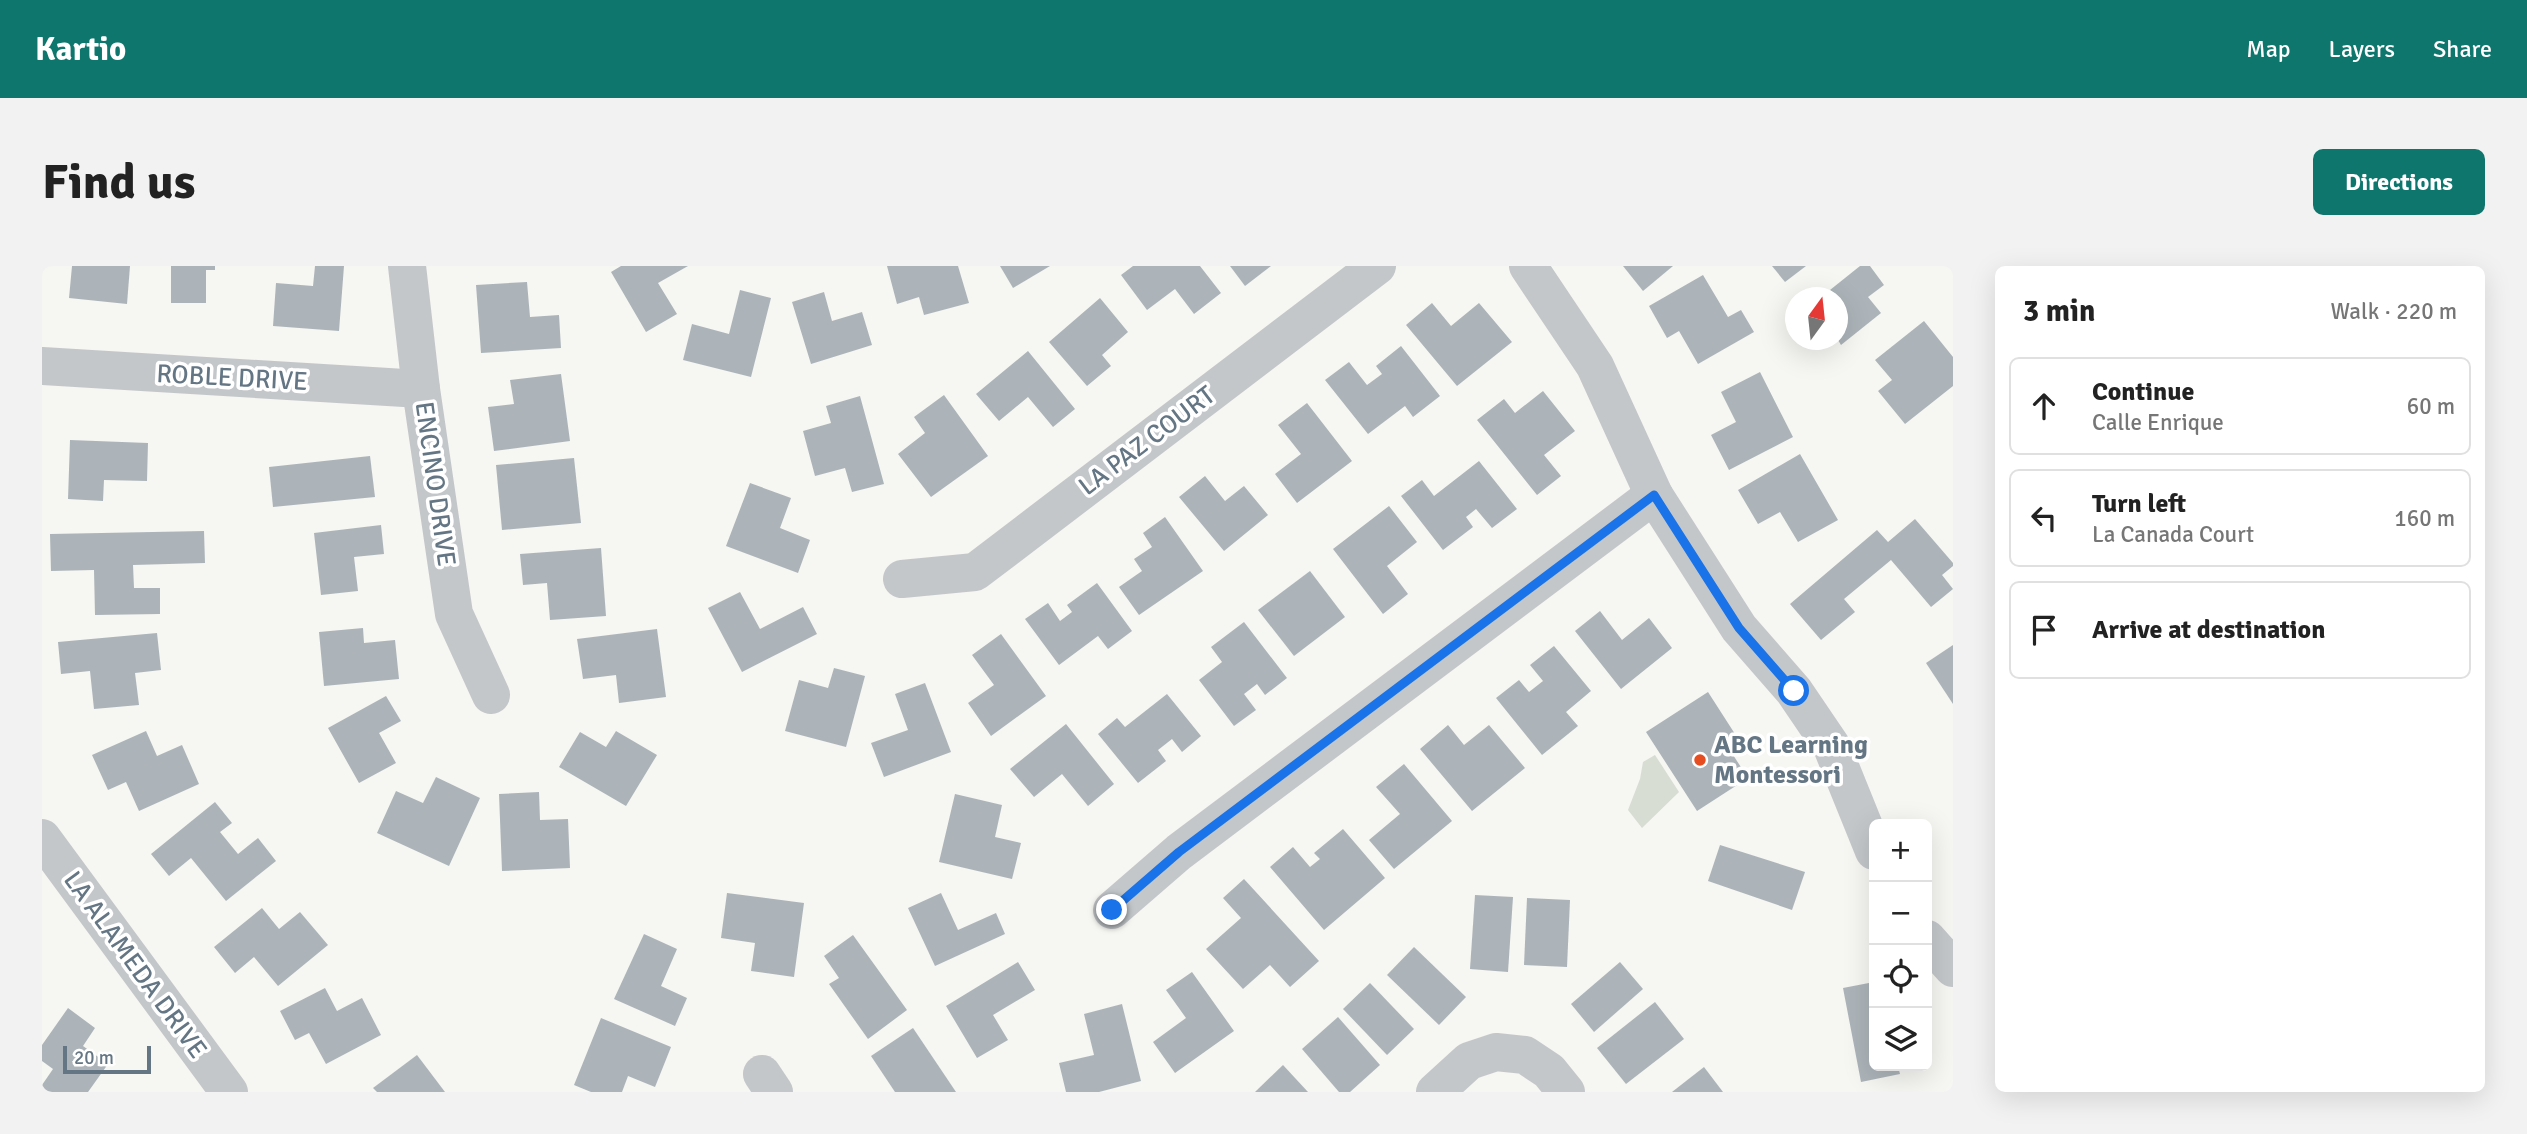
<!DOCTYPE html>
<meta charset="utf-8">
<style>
body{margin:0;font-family:Signika,sans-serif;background:#f2f2f2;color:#222}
.controls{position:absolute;right:21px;bottom:21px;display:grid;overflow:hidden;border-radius:10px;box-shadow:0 7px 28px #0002}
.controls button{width:63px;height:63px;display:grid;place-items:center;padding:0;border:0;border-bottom:2px solid #e0e0e0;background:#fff;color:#222;font:35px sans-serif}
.compass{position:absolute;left:1743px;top:21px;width:63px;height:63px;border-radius:50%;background:#fff;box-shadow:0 7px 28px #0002;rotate:15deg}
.scale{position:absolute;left:21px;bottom:18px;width:88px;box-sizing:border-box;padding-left:7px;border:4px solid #647684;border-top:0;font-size:19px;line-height:24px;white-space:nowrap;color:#647684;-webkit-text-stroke:5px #fff;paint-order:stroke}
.stop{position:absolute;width:21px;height:21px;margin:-16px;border:5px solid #1a73e8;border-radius:50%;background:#fff}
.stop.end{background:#1a73e8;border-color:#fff;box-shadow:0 2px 7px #0008}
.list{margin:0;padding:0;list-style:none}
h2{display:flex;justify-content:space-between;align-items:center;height:91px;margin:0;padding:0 28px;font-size:30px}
h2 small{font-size:23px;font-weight:400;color:#767676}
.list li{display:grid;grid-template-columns:46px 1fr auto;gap:21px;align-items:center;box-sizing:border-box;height:98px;margin:0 14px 14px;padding:0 14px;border:2px solid #e0e0e0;border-radius:10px}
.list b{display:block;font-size:26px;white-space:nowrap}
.list p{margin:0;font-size:23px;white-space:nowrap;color:#767676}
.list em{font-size:23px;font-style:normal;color:#767676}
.icon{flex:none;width:38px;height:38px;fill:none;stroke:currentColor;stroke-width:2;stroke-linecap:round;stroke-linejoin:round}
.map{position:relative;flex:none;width:1911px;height:826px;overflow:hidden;border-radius:10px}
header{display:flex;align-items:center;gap:42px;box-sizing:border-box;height:98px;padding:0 35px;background:#0f766e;color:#fff}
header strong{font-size:33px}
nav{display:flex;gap:38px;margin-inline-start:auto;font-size:24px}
.intro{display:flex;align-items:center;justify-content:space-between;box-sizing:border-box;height:168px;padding:0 42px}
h1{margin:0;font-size:49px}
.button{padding:18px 32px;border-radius:10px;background:#0f766e;color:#fff;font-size:24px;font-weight:700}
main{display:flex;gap:42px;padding:0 42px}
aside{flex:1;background:#fff;border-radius:10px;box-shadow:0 7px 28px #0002}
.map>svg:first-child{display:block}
.green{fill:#d7ddd3}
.building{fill:#acb4b9}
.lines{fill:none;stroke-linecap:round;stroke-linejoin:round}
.minor{stroke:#c3c7ca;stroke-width:38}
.route{stroke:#1a73e8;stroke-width:9}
.poi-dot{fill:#e64d21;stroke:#fff;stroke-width:2.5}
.labels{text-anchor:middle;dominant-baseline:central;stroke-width:7;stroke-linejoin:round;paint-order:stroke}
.street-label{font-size:26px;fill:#647684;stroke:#fff}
.poi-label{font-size:26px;font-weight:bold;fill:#647684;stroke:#fff;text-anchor:start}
</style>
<header>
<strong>Kartio</strong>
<nav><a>Map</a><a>Layers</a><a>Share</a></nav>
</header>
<div class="intro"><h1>Find us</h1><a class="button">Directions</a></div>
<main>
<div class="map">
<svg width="1911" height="826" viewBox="0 0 1911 826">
<rect width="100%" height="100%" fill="#f6f6f2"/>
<!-- green -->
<polygon class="green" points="1613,489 1637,526 1600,562 1586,544 1598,513 1601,496"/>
<!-- building -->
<g class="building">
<polygon points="30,0 88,0 85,38 27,32"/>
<polygon points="129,0 173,0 173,4 164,4 164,37 129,37"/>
<polygon points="273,0 302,0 297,65 231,60 234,17 271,20"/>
<polygon points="579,0 646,0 616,17 635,48 604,66 569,6"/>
<polygon points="845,0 916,0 927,37 882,49 877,31 855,38"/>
<polygon points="958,0 1008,0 971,22"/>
<polygon points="1091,0 1158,0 1179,27 1152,48 1133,23 1105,44 1079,9"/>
<polygon points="1188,0 1229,0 1203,20"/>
<polygon points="1581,0 1631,0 1601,25"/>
<polygon points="1730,0 1764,0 1743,16"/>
<polygon points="1818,0 1828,0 1842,19 1826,31 1839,47 1799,79 1796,74 1796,32 1778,32"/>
<polygon points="1661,9 1686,51 1699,44 1712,66 1656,98 1637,65 1625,72 1607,40"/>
<polygon points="485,16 488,51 517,49 519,82 439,87 434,19"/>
<polygon points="698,24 729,32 709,111 641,94 650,58 687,68"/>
<polygon points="782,26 790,55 820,46 830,79 769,98 750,36"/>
<polygon points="1058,32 1086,66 1060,89 1069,100 1045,120 1007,76"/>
<polygon points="1390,37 1409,60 1437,37 1470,76 1415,120 1364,59"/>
<polygon points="1882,55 1911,91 1911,120 1863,158 1836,125 1850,114 1833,94"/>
<polygon points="1359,80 1398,130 1371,151 1363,140 1326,168 1283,114 1307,96 1325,119 1340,108 1334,100"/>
<polygon points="986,85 1033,143 1011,161 986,131 957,155 934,128"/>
<polygon points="1718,106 1751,171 1687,204 1669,169 1694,156 1679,126"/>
<polygon points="519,108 528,175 452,185 446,141 472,138 468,114"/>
<polygon points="1501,125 1533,165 1502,189 1519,210 1495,229 1435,154 1462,133 1473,147"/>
<polygon points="902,129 946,190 889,231 856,188 883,167 872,151"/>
<polygon points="818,130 842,218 810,226 803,202 773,210 761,165 789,157 784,140"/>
<polygon points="1265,137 1310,195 1255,237 1233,208 1259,188 1236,159"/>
<polygon points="28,174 106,177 105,215 62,214 61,235 26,233"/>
<polygon points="1758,188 1796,254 1756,276 1738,246 1716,258 1696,224"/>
<polygon points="328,190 333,231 231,241 227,201"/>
<polygon points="532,192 539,257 460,264 454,199"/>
<polygon points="1437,195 1475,243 1450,262 1434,243 1424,251 1431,261 1401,284 1359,230 1380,214 1392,230"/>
<polygon points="1163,210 1183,235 1202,220 1226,249 1182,285 1137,231"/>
<polygon points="708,217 749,232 738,262 768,274 756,307 684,280"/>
<polygon points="1347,240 1375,276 1345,300 1366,328 1341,348 1291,283"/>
<polygon points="1123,251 1161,305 1097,349 1077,321 1100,305 1092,293 1110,281 1101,267"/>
<polygon points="1873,253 1911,297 1911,300 1900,309 1911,323 1889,341 1849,294 1802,333 1813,346 1779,374 1748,338 1835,264 1846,276"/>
<polygon points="339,259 342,288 312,291 316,325 279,329 272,267"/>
<polygon points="162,265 163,297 91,299 92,322 118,322 118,348 53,349 52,304 9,305 8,268"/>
<polygon points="559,282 564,350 508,354 505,317 481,319 478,288"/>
<polygon points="1268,305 1303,351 1252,390 1216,344"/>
<polygon points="1055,317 1090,365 1066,383 1056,370 1017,399 983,353 1006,337 1018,355 1030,346 1025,339"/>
<polygon points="698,326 718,363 761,341 775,368 700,406 666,342"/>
<polygon points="1558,345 1580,374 1607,352 1630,382 1579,423 1533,365"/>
<polygon points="1202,356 1245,412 1223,429 1215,418 1202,428 1214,444 1192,460 1157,414 1180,396 1169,381"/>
<polygon points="321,362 322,377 353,374 357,413 282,420 277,366"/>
<polygon points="615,363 624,431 577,437 574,409 541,413 535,373"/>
<polygon points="115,367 119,404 93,407 97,439 52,443 48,405 19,408 16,376"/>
<polygon points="959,368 1004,430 949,470 926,437 952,419 930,389"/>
<polygon points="1911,379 1911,438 1884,397"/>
<polygon points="1512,380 1549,425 1524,446 1536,460 1500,489 1454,432 1477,414 1487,426 1501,415 1488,399"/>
<polygon points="792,402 823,410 804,481 743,465 757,414 786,422"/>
<polygon points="883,417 909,486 842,511 829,477 866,464 853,428"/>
<polygon points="1666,426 1693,468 1682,475 1706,512 1655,545 1604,466"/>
<polygon points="1125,428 1159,470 1140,486 1130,473 1116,484 1124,495 1096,517 1056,468 1075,452 1083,461"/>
<polygon points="344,430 359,455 337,467 354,497 317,517 286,462"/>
<polygon points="1024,458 1072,518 1046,540 1020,508 992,531 968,503"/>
<polygon points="1406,459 1422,479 1447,459 1483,502 1430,545 1378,483"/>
<polygon points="104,465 115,490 140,479 157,518 97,545 84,516 66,524 50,489"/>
<polygon points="574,465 615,489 584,540 517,501 538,466 564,481"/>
<polygon points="1362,498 1410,555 1352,603 1327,574 1358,548 1334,521"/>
<polygon points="394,511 438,532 407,600 335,567 354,525 381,537"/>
<polygon points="497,526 498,554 526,553 528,602 460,605 457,528"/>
<polygon points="913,528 960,539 953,571 979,577 970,613 897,596"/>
<polygon points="173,536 190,557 178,566 196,588 216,572 234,595 184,635 149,592 127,610 109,588"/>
<polygon points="1301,563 1343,612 1282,664 1228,601 1251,581 1268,601 1278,593 1272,587"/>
<polygon points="1678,579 1763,606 1750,644 1666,615"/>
<polygon points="1202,613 1277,695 1248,721 1228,699 1201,723 1164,683 1199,652 1181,632"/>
<polygon points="685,627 762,637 752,711 709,705 713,677 679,672"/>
<polygon points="899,627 916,664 954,647 963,668 893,700 866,642"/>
<polygon points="1433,629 1471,631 1466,706 1428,703"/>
<polygon points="1485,632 1528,634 1525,701 1482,699"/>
<polygon points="220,642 237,663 258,646 286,679 236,720 212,691 193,707 172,681"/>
<polygon points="602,668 635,683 619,720 645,732 633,760 572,733"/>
<polygon points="811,669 865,744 826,773 787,718 797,712 782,690"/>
<polygon points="1372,681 1424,731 1397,759 1345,709"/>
<polygon points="976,696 993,724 951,749 966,774 935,792 904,740"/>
<polygon points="1578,696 1601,723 1552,766 1529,738"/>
<polygon points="1150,706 1192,765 1133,807 1111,776 1144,752 1124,724"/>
<polygon points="1832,716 1832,800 1856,800 1858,808 1819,816 1801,722"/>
<polygon points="1328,717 1372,763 1345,789 1301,743"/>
<polygon points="283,722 295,745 320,732 339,769 284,798 267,767 253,774 238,745"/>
<polygon points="1613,736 1642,773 1584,818 1555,782"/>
<polygon points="1080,738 1099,815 1057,826 1024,826 1017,797 1052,789 1042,748"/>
<polygon points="26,742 53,762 41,780 66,798 46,826 0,826 0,819 11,803 0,795 0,779"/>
<polygon points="1296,751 1338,799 1308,826 1297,826 1260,783"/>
<polygon points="559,752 629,781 613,821 586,810 580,826 549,826 532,819"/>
<polygon points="871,762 914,826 853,826 829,790"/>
<polygon points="375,789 403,826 335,826 331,822"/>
<polygon points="1241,799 1266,826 1213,826"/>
<polygon points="1662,801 1681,826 1630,826"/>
</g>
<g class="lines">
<!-- minor -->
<g class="minor">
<polyline points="365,0 379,123 412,348 449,429"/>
<polyline points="1486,0 1553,100 1612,229 1697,362 1752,425 1790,481 1832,585"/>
<polyline points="0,100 379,123"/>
<polyline points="860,313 933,306 1335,0"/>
<polyline points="0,572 187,826"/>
<polyline points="1070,644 1137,586 1612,229"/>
<polyline points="1885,673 1911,702"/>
<polyline points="720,808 732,826"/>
<polyline points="1393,826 1427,795 1454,786 1483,789 1507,805 1524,826"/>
</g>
</g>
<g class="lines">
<!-- route -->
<polyline class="route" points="1070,644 1137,586 1612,229 1697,362 1752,425"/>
</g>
<!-- markers -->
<circle class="poi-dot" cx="1658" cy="494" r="7"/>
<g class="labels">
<!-- street labels -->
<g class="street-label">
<text transform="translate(190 112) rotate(3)">ROBLE DRIVE</text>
<text transform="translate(1105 175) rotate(-37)">LA PAZ COURT</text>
<text transform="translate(393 218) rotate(82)">ENCINO DRIVE</text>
<text transform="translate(93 699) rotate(54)">LA ALAMEDA DRIVE</text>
</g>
<!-- poi labels -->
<g class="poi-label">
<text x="1672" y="479">ABC Learning<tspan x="1672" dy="30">Montessori</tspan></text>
</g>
</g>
</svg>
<div class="controls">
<button>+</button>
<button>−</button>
<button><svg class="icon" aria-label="locate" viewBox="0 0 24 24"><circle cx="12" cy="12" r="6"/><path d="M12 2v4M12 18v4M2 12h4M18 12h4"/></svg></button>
<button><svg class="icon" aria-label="layers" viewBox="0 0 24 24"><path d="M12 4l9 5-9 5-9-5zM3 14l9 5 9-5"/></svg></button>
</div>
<svg class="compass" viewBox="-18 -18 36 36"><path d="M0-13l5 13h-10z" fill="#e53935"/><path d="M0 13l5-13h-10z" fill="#767676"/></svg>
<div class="scale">20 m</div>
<div class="stop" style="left:1752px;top:425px"></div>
<div class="stop end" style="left:1070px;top:644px"></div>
</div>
<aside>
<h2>3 min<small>Walk · 220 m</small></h2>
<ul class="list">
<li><svg class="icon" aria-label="ahead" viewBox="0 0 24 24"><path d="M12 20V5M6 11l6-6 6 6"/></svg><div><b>Continue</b><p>Calle Enrique</p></div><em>60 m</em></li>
<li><svg class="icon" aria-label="left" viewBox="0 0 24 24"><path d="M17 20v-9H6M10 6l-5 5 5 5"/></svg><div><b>Turn left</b><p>La Canada Court</p></div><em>160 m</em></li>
<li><svg class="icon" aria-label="arrive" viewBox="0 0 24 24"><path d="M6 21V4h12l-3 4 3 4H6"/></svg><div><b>Arrive at destination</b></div></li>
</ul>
</aside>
</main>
